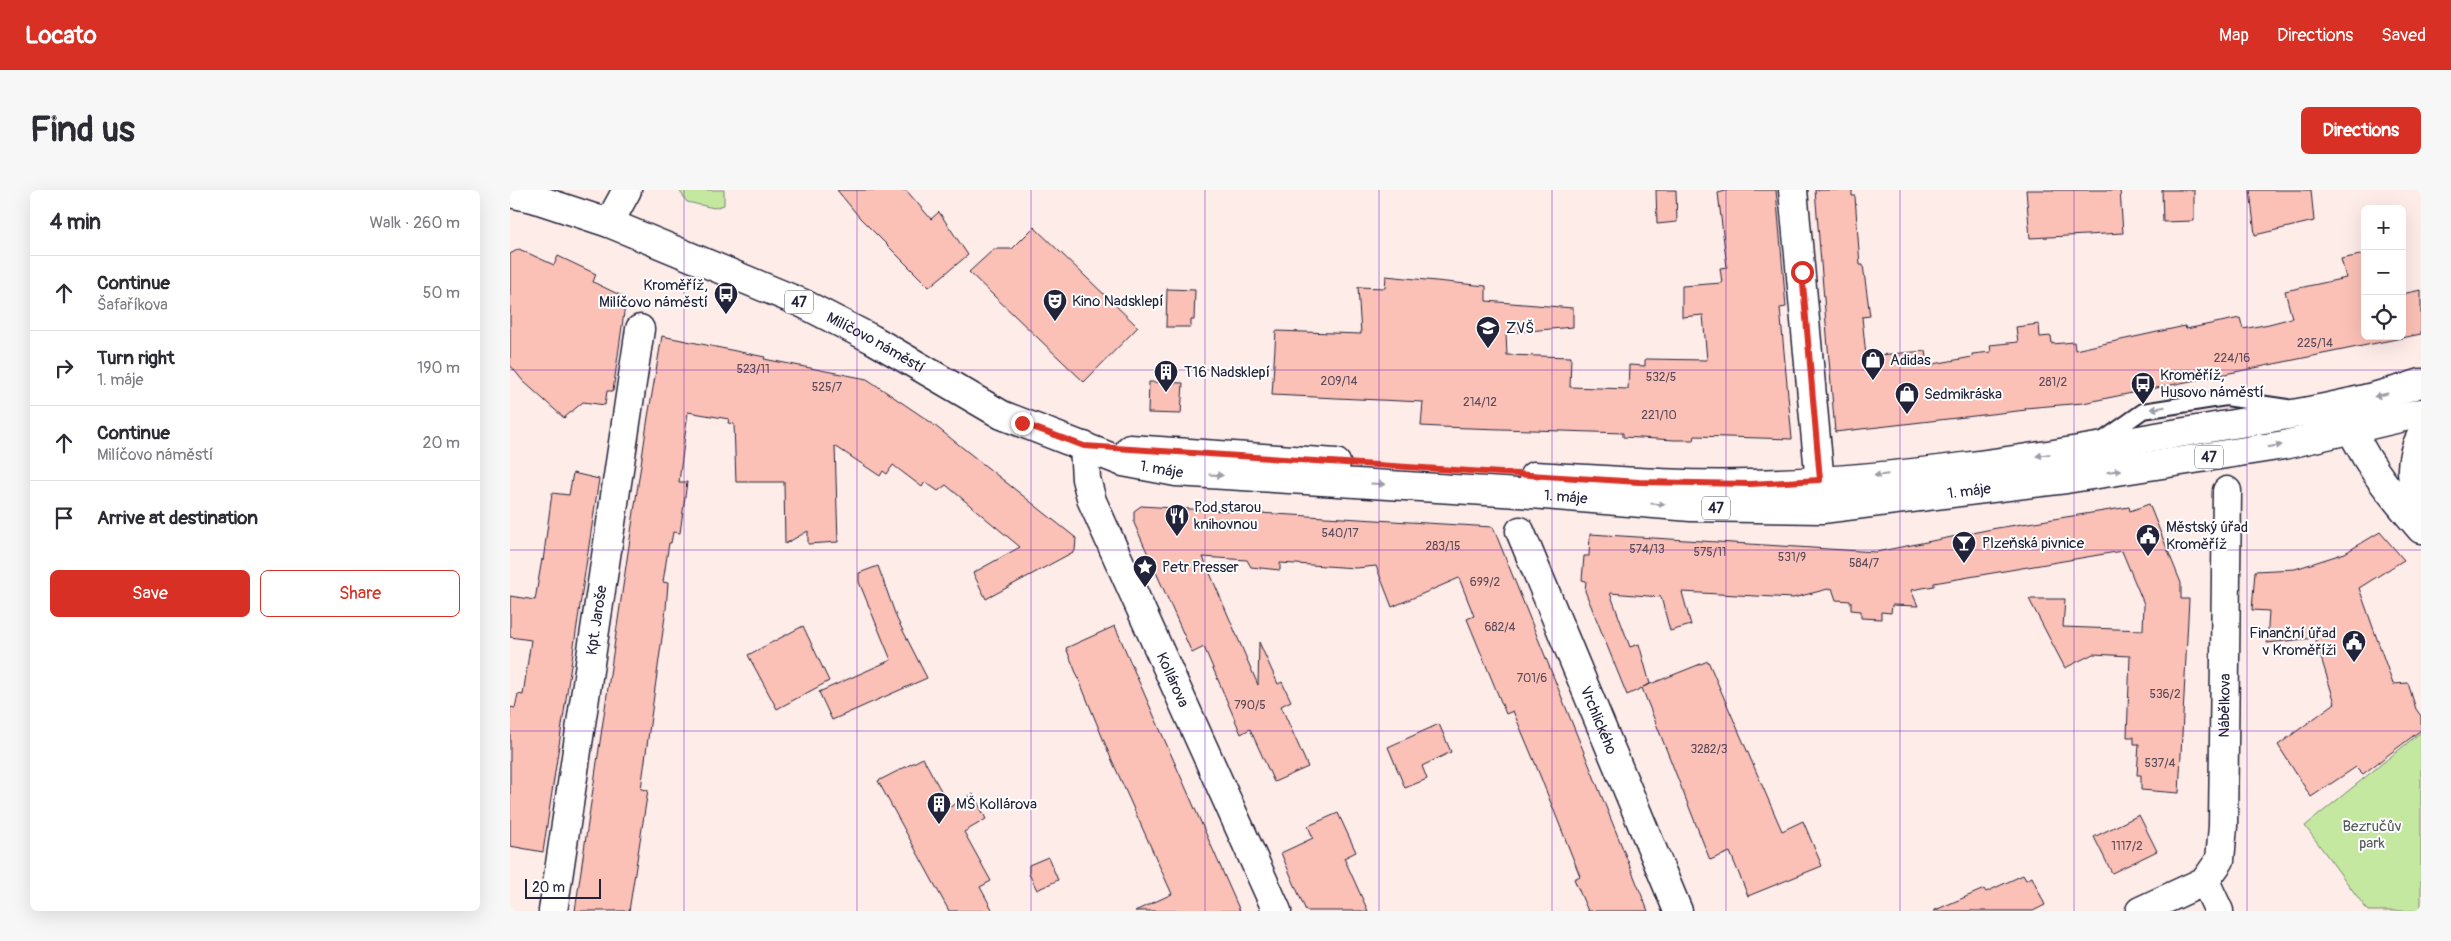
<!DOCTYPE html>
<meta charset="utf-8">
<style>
body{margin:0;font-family:Pangolin,sans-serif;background:#f7f7f7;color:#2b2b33}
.controls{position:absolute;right:15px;top:15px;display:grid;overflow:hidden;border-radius:8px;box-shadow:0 5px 20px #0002}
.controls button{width:45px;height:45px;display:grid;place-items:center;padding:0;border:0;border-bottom:1px solid #e1e1e2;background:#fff;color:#2b2b33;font:25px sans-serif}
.scale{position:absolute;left:15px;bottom:12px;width:76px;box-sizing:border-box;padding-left:5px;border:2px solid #22223b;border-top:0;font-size:14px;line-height:18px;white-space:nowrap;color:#22223b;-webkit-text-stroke:4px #fff;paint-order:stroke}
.stop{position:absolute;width:15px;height:15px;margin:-11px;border:4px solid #d93025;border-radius:50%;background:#fff}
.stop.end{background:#d93025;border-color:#fff;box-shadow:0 1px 5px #0008}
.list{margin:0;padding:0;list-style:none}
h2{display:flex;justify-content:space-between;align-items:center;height:65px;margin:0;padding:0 20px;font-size:21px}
h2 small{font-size:16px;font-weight:400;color:#7c7c81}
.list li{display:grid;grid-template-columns:32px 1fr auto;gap:15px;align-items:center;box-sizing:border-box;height:75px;padding:0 20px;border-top:1px solid #e1e1e2}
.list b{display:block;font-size:19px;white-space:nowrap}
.list p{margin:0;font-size:16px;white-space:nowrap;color:#7c7c81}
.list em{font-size:16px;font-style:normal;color:#7c7c81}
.actions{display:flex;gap:10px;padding:15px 20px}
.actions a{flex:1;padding:11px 0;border:1px solid #d93025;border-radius:8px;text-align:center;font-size:18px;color:#d93025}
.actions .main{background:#d93025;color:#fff}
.icon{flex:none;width:28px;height:28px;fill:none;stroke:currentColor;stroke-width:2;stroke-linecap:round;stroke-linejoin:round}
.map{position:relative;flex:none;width:1911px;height:721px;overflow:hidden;border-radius:8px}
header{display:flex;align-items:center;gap:30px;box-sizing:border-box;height:70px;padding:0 25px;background:#d93025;color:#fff}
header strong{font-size:24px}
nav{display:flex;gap:28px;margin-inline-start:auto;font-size:18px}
.intro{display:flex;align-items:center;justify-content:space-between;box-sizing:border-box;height:120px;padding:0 30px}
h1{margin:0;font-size:35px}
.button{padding:12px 22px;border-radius:8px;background:#d93025;color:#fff;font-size:18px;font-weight:700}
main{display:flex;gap:30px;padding:0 30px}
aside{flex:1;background:#fff;border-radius:8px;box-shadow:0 5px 20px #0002}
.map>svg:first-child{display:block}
.green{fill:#c5e8a1;stroke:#74856e}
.building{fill:#fbc0b6;stroke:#22223b}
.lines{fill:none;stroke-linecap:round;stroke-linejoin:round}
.lane-casing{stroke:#22223b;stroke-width:18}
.street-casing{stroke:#22223b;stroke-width:31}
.secondary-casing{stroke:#22223b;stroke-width:31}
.primary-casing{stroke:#22223b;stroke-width:31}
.lane{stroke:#fff;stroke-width:14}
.street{stroke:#fff;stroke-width:28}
.secondary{stroke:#fff;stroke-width:28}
.primary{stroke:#fff;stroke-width:28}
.oneway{fill:#9c9ca7}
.route{stroke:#d93025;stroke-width:6}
.grid{fill:none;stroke:#7b2cbf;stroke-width:1;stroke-opacity:0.55}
.labels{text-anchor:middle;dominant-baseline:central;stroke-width:4;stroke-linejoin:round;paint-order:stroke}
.number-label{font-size:12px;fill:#584a5a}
.shield{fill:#fff;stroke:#646476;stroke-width:1}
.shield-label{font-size:14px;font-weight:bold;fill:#22223b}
.poi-label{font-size:15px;fill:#22223b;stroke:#fff;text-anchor:start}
.street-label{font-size:15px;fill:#22223b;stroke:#fff}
.park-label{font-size:15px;fill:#535d5a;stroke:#fff}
</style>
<header>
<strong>Locato</strong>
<nav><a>Map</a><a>Directions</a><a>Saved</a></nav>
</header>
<div class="intro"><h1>Find us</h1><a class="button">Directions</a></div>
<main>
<aside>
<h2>4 min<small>Walk · 260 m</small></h2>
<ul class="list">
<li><svg class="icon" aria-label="ahead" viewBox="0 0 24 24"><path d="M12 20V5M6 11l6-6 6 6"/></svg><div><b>Continue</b><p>Šafaříkova</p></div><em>50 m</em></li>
<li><svg class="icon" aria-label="right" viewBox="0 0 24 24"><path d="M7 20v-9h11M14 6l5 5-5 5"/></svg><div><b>Turn right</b><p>1. máje</p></div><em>190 m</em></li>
<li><svg class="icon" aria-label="ahead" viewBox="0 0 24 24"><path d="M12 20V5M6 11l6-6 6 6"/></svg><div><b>Continue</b><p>Milíčovo náměstí</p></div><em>20 m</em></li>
<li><svg class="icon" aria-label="arrive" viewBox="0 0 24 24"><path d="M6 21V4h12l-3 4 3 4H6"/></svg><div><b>Arrive at destination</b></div></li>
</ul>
<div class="actions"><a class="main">Save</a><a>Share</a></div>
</aside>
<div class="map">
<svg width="1911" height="721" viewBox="0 0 1911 721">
<rect width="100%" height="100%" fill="#feece9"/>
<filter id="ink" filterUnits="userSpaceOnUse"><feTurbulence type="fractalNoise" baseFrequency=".02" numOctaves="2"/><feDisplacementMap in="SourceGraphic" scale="10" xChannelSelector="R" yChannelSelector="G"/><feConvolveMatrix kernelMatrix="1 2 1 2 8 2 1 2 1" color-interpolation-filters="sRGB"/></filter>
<g filter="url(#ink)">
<!-- green -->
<g class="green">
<polygon points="169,0 214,0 214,15 204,18 177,12"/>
<polygon points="1911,542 1911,721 1858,721 1795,636"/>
</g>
<!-- building -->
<g class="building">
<polygon points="327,0 396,0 421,29 429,22 458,65 419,97 350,28"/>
<polygon points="1146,0 1166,0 1167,32 1147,34"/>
<polygon points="1219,0 1266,0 1276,117 1270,118 1282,249 1185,246 1184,250 1165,250 1113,247 1113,243 930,237 911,236 913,212 762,205 766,141 851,144 848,97 875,98 876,86 976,96 976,111 1063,118 1063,137 996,143 997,165 1061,167 1060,197 1118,199 1119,175 1135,176 1135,169 1197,170 1193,125 1172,127 1172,96 1212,93 1210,78 1217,77 1208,3"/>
<polygon points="1305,0 1342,0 1342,6 1345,6 1350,75 1353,75 1360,126 1352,127 1356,166 1416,161 1418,175 1462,167 1462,164 1481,162 1480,155 1508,152 1506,137 1529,134 1530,147 1541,146 1542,154 1564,152 1565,160 1675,136 1676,139 1730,128 1733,139 1759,134 1782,128 1775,101 1836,88 1831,69 1855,64 1855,146 1892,146 1892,104 1911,100 1911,144 1573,213 1515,218 1516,220 1325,242"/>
<polygon points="1516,0 1610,0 1613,43 1520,48"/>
<polygon points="1652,0 1684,0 1684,31 1653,32"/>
<polygon points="1740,0 1801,0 1804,31 1745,45"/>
<polygon points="524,37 628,137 574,192 459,82 484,59 502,59"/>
<polygon points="9,59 44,75 48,66 86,84 83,92 116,108 103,201 97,201 95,215 73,212 54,228 13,191 0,175 0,64"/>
<polygon points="657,99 685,100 684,130 681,130 681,137 656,137"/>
<polygon points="152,146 255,167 254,169 357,189 419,231 566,348 565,361 476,409 463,383 510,357 436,295 428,301 415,292 412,297 383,275 377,284 373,281 370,286 325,256 328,352 298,354 298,341 275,354 274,292 226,292 224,234 218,233 219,229 178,222 169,292 177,292 170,343 163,342 161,353 159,353 153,392 158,393 156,419 131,599 138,600 119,721 65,721 138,227"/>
<polygon points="639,192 673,193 671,224 638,223"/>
<polygon points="63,283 89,289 33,662 0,656 0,517 5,518 8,504 13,505 21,450 0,447 0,406 25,410 32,369 33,371 42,303 59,305"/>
<polygon points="1639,314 1671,393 1671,409 1679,409 1669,603 1631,600 1631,585 1627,585 1629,554 1624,554 1624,547 1617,547 1620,466 1583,464 1555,478 1519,409 1555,409 1553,437 1633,440 1634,414 1612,361 1424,393 1424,396 1401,400 1408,416 1382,415 1381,423 1371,422 1371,429 1351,428 1351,421 1341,420 1341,411 1326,410 1322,398 1283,408 1172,402 1181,435 1160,441 1151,407 1100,403 1120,457 1129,454 1140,494 1133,497 1198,471 1272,641 1293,631 1312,676 1238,706 1220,662 1200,670 1132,498 1117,505 1075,401 1076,391 1072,390 1074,366 1079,366 1080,344 1366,362 1487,338 1619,317 1620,321"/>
<polygon points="631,316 983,337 1138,721 1078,721 1064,689 1070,686 1025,573 1003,521 996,524 957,429 964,426 949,388 882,417 866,376 846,378 770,373 770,380 741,377 737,370 693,367 748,495 749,452 768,494 772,492 781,511 771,516 798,577 764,592 740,539 731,544 694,457 682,463 624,333 624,321"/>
<polygon points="1870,342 1894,370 1849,398 1883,494 1898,493 1906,519 1911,526 1911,540 1853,584 1846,577 1801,607 1768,555 1825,513 1805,448 1757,453 1759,421 1742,420 1745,381 1785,379 1835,363"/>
<polygon points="368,376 387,429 417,488 322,530 309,502 381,470 349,392 349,383"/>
<polygon points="293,436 319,491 267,519 238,465"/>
<polygon points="605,436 626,485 730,721 625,721 662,704 600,566 556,458"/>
<polygon points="929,534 941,562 912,576 917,589 895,598 878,557"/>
<polygon points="413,568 440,617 463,604 476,629 454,642 481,691 470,697 483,721 439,721 368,591"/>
<polygon points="828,623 846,662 834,668 858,721 796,721 771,663 803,648 798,636"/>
<polygon points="1629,625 1647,661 1602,683 1584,647"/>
<polygon points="538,667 548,690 527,700 519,684 519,675"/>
<polygon points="1513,685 1516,690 1522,687 1535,715 1523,721 1423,721 1474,699 1476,702"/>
</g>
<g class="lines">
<defs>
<polyline id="lane" points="1592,250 1633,221 1716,208 1777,217"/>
<g id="street">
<polyline points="1283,0 1312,315"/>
<polyline points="99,33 117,0"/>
<path id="s1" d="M574 256 576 289 582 311 767 721"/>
<path id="s2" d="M1010 341 1168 721"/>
<polyline points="1695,691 1709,721"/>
<path id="s3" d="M43 721 130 139"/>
<path id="s4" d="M1630 721 1695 691 1710 670 1713 636 1717 301"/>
</g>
<path id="secondary" d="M1832 218C1851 267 1877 300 1911 339"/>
<g id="primary">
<path id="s5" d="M0 3 23 8 99 33 292 113 362 149 492 225 613 272 666 282 1009 303 1181 317 1312 319 1556 289 1774 255 1911 223"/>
<path d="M1911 246C1899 269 1899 291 1911 313"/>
<polyline points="620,259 826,273"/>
<path d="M1024 286C1096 290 1168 296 1240 294 1384 291 1528 268 1669 243 1750 229 1833 219 1911 193"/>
</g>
</defs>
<!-- lane casing -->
<use href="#lane" class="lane-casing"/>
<!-- street casing -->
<use href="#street" class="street-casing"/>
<!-- secondary casing -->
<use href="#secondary" class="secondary-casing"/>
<!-- primary casing -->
<use href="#primary" class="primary-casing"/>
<!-- lane -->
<use href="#lane" class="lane"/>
<!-- street -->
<use href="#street" class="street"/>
<!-- secondary -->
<use href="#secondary" class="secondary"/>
<!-- primary -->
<use href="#primary" class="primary"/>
</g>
<!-- one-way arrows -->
<defs><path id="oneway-solid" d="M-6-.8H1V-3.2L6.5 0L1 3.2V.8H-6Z" transform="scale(1.25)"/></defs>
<g class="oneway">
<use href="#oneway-solid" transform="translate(1871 205) rotate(166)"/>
<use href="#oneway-solid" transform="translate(1648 218) rotate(171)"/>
<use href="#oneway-solid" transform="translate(1765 256) rotate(-9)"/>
<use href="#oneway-solid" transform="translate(1533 265) rotate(172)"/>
<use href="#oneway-solid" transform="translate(1604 281) rotate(-9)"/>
<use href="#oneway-solid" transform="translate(706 285) rotate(3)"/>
<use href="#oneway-solid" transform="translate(1371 285) rotate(174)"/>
<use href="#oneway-solid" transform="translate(868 294) rotate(3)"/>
<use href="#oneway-solid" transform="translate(1148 314) rotate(4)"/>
</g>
</g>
<g class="lines" filter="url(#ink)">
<!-- route -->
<polyline class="route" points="512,233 574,256 1129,292 1240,294 1310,290 1292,82"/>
</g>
<!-- grid -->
<path class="grid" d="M174 0V721M347 0V721M521 0V721M695 0V721M869 0V721M1042 0V721M1216 0V721M1390 0V721M1564 0V721M1737 0V721M0 180H1911M0 360H1911M0 541H1911"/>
<!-- icons -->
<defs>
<symbol id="bus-pin" viewBox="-11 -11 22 30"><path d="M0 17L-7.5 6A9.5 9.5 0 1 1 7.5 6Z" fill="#22223b" stroke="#fff"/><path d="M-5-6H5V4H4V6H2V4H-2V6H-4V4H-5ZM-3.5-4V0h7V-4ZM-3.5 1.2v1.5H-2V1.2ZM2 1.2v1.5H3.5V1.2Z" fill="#fff"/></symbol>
<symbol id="theatre-pin" viewBox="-11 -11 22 30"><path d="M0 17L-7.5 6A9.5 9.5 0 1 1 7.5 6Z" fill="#22223b" stroke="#fff"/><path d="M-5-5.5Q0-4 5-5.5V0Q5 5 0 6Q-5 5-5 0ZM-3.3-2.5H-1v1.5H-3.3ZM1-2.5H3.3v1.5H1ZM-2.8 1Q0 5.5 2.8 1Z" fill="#fff"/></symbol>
<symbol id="school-pin" viewBox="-11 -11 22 30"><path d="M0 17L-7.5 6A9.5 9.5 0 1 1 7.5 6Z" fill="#22223b" stroke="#fff"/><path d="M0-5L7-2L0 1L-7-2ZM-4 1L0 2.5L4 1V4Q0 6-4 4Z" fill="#fff"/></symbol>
<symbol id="shop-pin" viewBox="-11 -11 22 30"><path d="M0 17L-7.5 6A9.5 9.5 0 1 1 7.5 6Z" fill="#22223b" stroke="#fff"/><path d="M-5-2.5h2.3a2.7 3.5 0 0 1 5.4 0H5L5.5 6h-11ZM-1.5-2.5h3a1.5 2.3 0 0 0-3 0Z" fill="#fff"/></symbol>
<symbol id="building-pin" viewBox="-11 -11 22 30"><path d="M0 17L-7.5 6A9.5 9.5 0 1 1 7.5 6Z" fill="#22223b" stroke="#fff"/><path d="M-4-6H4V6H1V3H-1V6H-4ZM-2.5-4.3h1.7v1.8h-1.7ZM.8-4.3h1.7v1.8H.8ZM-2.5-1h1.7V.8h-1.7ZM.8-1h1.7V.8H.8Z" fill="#fff"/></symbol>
<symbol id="restaurant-pin" viewBox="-11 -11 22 30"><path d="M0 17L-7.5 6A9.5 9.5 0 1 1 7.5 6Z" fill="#22223b" stroke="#fff"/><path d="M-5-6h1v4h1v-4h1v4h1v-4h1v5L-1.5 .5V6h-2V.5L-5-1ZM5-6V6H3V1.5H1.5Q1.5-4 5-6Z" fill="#fff"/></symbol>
<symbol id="civic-pin" viewBox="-11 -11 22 30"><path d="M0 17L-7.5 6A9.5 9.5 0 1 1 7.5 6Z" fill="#22223b" stroke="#fff"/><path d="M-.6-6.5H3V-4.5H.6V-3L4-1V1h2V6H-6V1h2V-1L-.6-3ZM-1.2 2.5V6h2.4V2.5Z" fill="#fff"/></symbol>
<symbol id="bar-pin" viewBox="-11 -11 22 30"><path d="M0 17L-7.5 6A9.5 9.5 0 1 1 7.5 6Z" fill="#22223b" stroke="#fff"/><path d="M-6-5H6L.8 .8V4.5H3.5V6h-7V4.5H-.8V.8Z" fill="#fff"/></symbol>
<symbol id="sight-pin" viewBox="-11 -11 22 30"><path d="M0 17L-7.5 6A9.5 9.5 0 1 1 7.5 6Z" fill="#22223b" stroke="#fff"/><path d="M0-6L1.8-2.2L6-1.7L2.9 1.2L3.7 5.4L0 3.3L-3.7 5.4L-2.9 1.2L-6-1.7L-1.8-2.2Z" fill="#fff"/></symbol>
</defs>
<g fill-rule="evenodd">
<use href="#bus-pin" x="202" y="90" width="28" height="38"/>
<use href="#theatre-pin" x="531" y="97" width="28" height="38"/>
<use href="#school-pin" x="964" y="124" width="28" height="38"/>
<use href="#shop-pin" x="1349" y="156" width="28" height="38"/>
<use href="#building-pin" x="642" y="168" width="28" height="38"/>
<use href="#bus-pin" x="1619" y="180" width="28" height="38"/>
<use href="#shop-pin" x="1383" y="190" width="28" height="38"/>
<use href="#restaurant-pin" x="653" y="312" width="28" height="38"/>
<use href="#civic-pin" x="1624" y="332" width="28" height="38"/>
<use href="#bar-pin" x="1440" y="339" width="28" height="38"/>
<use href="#sight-pin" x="621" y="363" width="28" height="38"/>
<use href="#civic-pin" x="1830" y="438" width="28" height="38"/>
<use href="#building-pin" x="415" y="600" width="28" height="38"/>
</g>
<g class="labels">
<!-- number labels -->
<g class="number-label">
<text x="1805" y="153">225/14</text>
<text x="1722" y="168">224/16</text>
<text x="243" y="179">523/11</text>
<text x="1151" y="187">532/5</text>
<text x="829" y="191">209/14</text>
<text x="1543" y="192">281/2</text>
<text x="317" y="197">525/7</text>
<text x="970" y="212">214/12</text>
<text x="1149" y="225">221/10</text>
<text x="830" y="343">540/17</text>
<text x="933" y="356">283/15</text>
<text x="1137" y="359">574/13</text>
<text x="1200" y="362">575/11</text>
<text x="1282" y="367">531/9</text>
<text x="1354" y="373">584/7</text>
<text x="975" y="392">699/2</text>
<text x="990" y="437">682/4</text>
<text x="1022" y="488">701/6</text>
<text x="1655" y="504">536/2</text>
<text x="740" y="515">790/5</text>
<text x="1199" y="559">3282/3</text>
<text x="1650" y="573">537/4</text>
<text x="1617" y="656">1117/2</text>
</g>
<!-- shield labels -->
<g class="shield">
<rect x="275" y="100.5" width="28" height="23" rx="4"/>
<rect x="1685" y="255.5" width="28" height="23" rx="4"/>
<rect x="1192" y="306.5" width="28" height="23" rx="4"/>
</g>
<g class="shield-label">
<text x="289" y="112">47</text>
<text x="1699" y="267">47</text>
<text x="1206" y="318">47</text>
</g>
<!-- poi labels -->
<g class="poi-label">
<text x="198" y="95" text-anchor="end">Kroměříž,<tspan x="198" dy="17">Milíčovo náměstí</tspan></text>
<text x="562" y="111">Kino Nadsklepí</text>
<text x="996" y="138">ZVŠ</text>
<text x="1380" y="170">Adidas</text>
<text x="674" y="182">T16 Nadsklepí</text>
<text x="1650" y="185">Kroměříž,<tspan x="1650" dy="17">Husovo náměstí</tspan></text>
<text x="1414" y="204">Sedmikráska</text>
<text x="684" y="317">Pod starou<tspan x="684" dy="17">knihovnou</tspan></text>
<text x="1656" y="337">Městský úřad<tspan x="1656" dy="17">Kroměříž</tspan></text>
<text x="1472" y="353">Plzeňská pivnice</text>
<text x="652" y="377">Petr Presser</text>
<text x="1826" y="443" text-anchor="end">Finanční úřad<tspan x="1826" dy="17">v Kroměříži</tspan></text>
<text x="446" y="614">MŠ Kollárova</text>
</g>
<!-- street labels -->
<g class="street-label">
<text stroke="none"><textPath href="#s5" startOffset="396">Milíčovo náměstí</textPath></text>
<text stroke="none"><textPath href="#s5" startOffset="711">1. máje</textPath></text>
<text stroke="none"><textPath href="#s5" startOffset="1521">1. máje</textPath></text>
<text stroke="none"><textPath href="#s5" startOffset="1116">1. máje</textPath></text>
<text stroke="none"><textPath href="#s3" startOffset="294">Kpt. Jaroše</textPath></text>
<text stroke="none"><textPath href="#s1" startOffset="252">Kollárova</textPath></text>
<text stroke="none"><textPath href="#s4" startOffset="252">Nábělkova</textPath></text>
<text stroke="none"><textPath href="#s2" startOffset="205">Vrchlického</textPath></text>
</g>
<!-- park labels -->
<g class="park-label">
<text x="1862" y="636">Bezručův<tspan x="1862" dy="17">park</tspan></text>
</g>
</g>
</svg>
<div class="controls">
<button>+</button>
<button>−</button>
<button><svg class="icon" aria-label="locate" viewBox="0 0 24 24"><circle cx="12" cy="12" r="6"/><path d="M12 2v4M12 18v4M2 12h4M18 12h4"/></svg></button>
</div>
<div class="scale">20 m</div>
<div class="stop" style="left:1292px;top:82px"></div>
<div class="stop end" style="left:512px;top:233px"></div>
</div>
</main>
